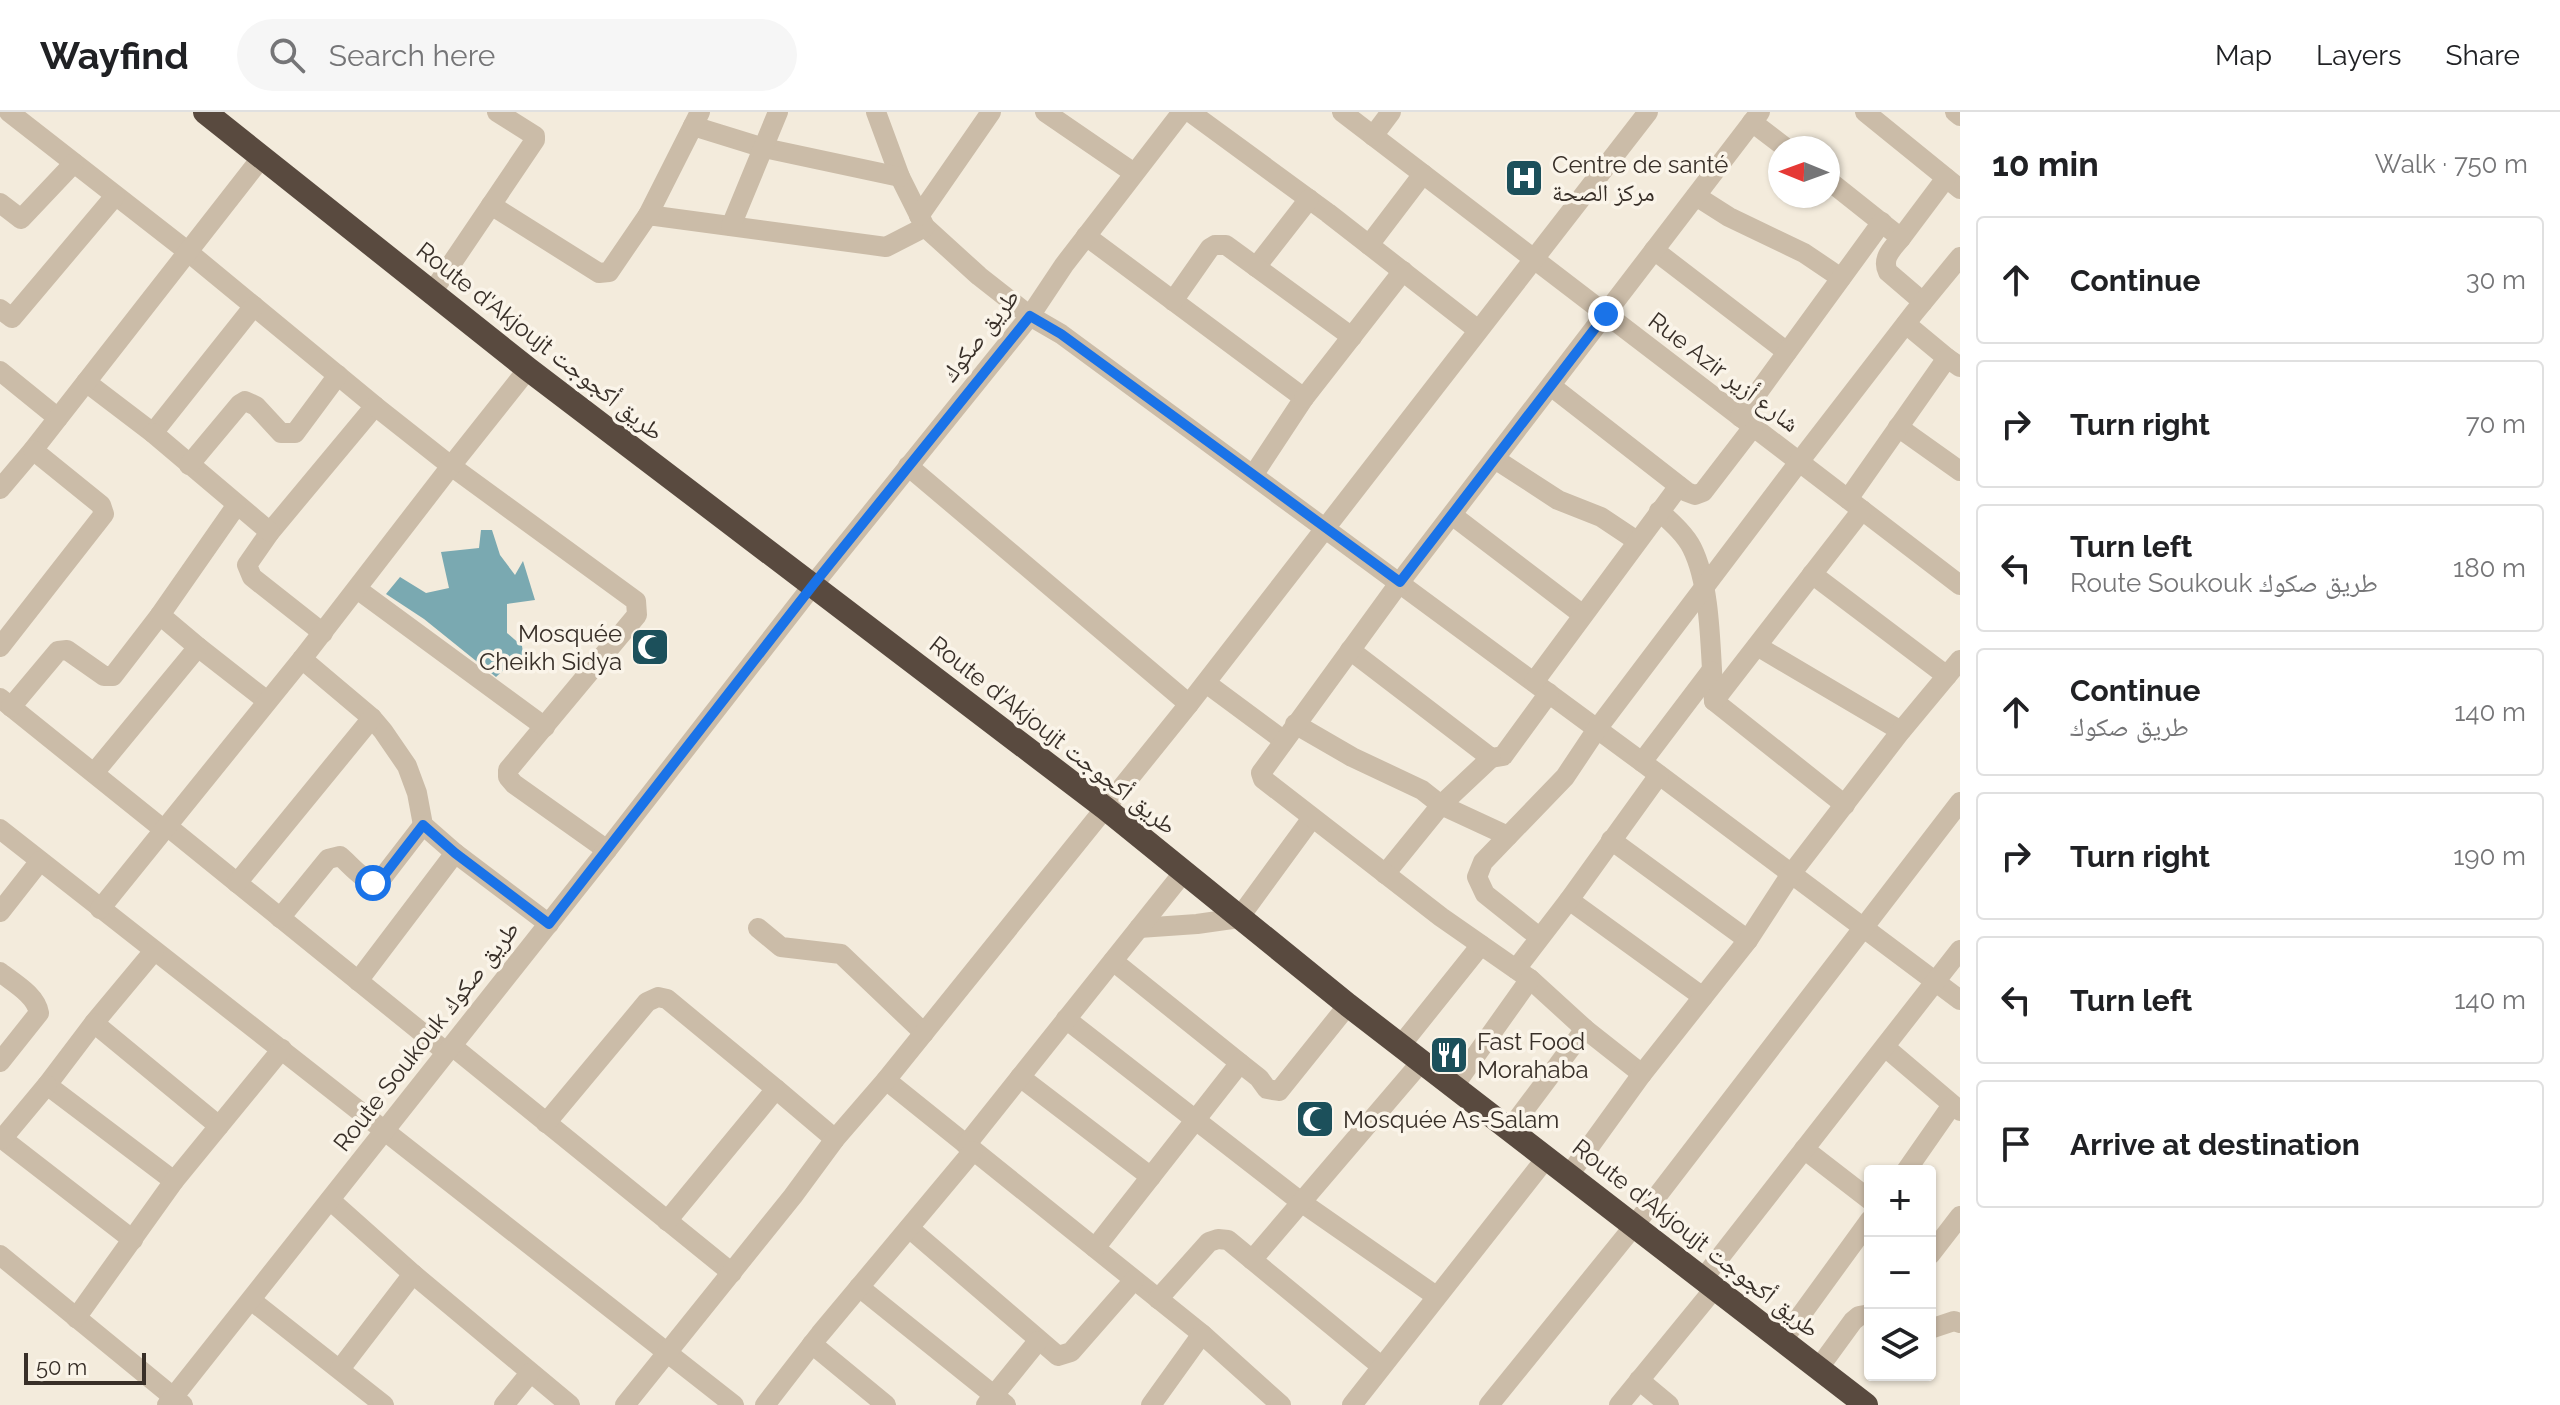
<!DOCTYPE html>
<meta charset="utf-8">
<style>
body{margin:0;font-family:Raleway,"Noto Naskh Arabic",sans-serif;background:#f6f6f6;color:#202124}
.controls{position:absolute;right:24px;bottom:24px;display:grid;overflow:hidden;border-radius:8px;box-shadow:0 2px 6px #0004}
.controls button{width:72px;height:72px;display:grid;place-items:center;padding:0;border:0;border-bottom:2px solid #e0e0e0;background:#fff;color:#202124;font:40px sans-serif}
.compass{position:absolute;left:1768px;top:24px;width:72px;height:72px;border-radius:50%;background:#fff;box-shadow:0 2px 6px #0004;rotate:271deg}
.scale{position:absolute;left:24px;bottom:20px;width:122px;box-sizing:border-box;padding-left:8px;border:4px solid #382f28;border-top:0;font-size:22px;line-height:28px;white-space:nowrap;color:#382f28;-webkit-text-stroke:6px #faf4e9;paint-order:stroke}
.stop{position:absolute;width:24px;height:24px;margin:-18px;border:6px solid #1a73e8;border-radius:50%;background:#fff}
.stop.end{background:#1a73e8;border-color:#fff;box-shadow:0 2px 8px #0008}
.list{margin:0;padding:0;list-style:none}
h2{display:flex;justify-content:space-between;align-items:center;height:104px;margin:0;padding:0 32px;font-size:34px}
h2 small{font-size:26px;font-weight:400;color:#757577}
.list li{display:grid;grid-template-columns:52px 1fr auto;gap:24px;align-items:center;box-sizing:border-box;height:128px;margin:0 16px 16px;padding:0 16px;border:2px solid #e0e0e0;border-radius:8px}
.list b{display:block;font-size:30px;white-space:nowrap}
.list p{margin:0;font-size:26px;white-space:nowrap;color:#757577}
.list em{font-size:26px;font-style:normal;color:#757577}
.icon{flex:none;width:44px;height:44px;fill:none;stroke:currentColor;stroke-width:2;stroke-linecap:round;stroke-linejoin:round}
.map{position:relative;flex:none;width:1960px;height:1293px;overflow:hidden}
header{display:flex;align-items:center;gap:48px;box-sizing:border-box;height:112px;padding:0 40px;background:#fff;border-bottom:2px solid #e0e0e0}
header strong{font-size:38px}
nav{display:flex;gap:44px;margin-inline-start:auto;font-size:28px}
.search{width:560px;height:72px;background:#f6f6f6;display:flex;align-items:center;gap:20px;box-sizing:border-box;padding:0 28px;border-radius:44px;color:#757577;font-size:30px}
main{display:flex}
aside{flex:1;background:#fff}
.map>svg:first-child{display:block}
.water{fill:#7aa9b1}
.lines{fill:none;stroke-linecap:round;stroke-linejoin:round}
.minor{stroke:#cbbca8;stroke-width:20}
.highway{stroke:#594a3f;stroke-width:24}
.route{stroke:#1a73e8;stroke-width:10}
.labels{text-anchor:middle;dominant-baseline:central;stroke-width:7;stroke-linejoin:round;paint-order:stroke}
.poi-label{font-size:24px;fill:#382f28;stroke:#faf4e9;text-anchor:start}
.street-label{font-size:24px;fill:#382f28;stroke:#faf4e9}
</style>
<header>
<strong>Wayfind</strong>
<div class="search"><svg class="icon" aria-label="search" viewBox="0 0 24 24"><circle cx="10" cy="10" r="6"/><path d="M15 15l6 6"/></svg>Search here</div>
<nav><a>Map</a><a>Layers</a><a>Share</a></nav>
</header>
<main>
<div class="map">
<svg width="1960" height="1293" viewBox="0 0 1960 1293">
<rect width="100%" height="100%" fill="#f3ebdc"/>
<!-- water -->
<polygon class="water" points="481,418 492,418 500,443 515,463 523,449 535,488 507,492 507,521 522,534 525,555 508,554 496,565 424,507 386,482 400,465 426,481 449,476 441,440 479,436"/>
<g class="lines">
<!-- minor -->
<g class="minor">
<polyline points="9,0 187,139 375,294 270,420 247,453 252,465 323,521"/>
<polyline points="876,0 900,65 925,115 979,164 1030,204 1061,222 1642,650 1960,888"/>
<polyline points="1045,0 1134,61"/>
<polyline points="1190,0 1328,101 1478,218"/>
<polyline points="1342,0 1960,473"/>
<polyline points="1865,0 1960,77"/>
<polyline points="1955,0 1960,4"/>
<polyline points="1752,10 1786,36"/>
<polyline points="693,14 764,36 900,65"/>
<polyline points="1373,24 1391,0"/>
<polyline points="1828,68 1901,126 1946,66"/>
<polyline points="1696,84 1729,105 1804,141 1841,166"/>
<polyline points="0,91 21,107 74,51"/>
<polyline points="491,93 599,161 609,160 648,103 886,135 925,115"/>
<polyline points="648,103 700,0"/>
<polyline points="919,104 991,0"/>
<polyline points="731,114 778,0"/>
<polyline points="1086,124 1304,286 1254,362"/>
<path d="M1901 126C1893 136 1881 146 1888 160L1923 190"/>
<polyline points="1369,133 1423,62"/>
<polyline points="1654,138 1787,240"/>
<polyline points="1256,155 1309,87"/>
<polyline points="431,182 535,28 535,24 497,0"/>
<polyline points="1173,189 1210,136 1215,133 1226,133 1352,225"/>
<polyline points="0,197 12,206 115,84"/>
<polyline points="1906,212 1947,246"/>
<polyline points="0,259 58,306"/>
<polyline points="86,270 153,321 254,194"/>
<polyline points="1551,274 1687,380 1695,383 1703,380 1753,315"/>
<polyline points="1304,286 1403,159"/>
<polyline points="375,294 451,354 636,489 637,503 508,658 508,665 514,672 607,738"/>
<polyline points="1740,305 1882,110"/>
<polyline points="1898,315 1960,359"/>
<polyline points="153,321 270,420"/>
<polyline points="1495,347 1558,388 1601,405 1637,429"/>
<polyline points="189,353 240,292 245,289 256,294 281,321 295,321 338,263"/>
<polyline points="908,354 1189,592"/>
<polyline points="0,377 33,338 262,45"/>
<polyline points="1848,387 1947,246 1960,255"/>
<path d="M1659 399C1671 410 1685 422 1692 436 1712 476 1710 544 1714 589L1845 693"/>
<polyline points="1452,403 1583,503"/>
<polyline points="1812,462 1947,564"/>
<polyline points="357,477 545,615"/>
<polyline points="1757,534 1901,619"/>
<polyline points="0,535 104,402 101,393 33,338"/>
<polyline points="198,535 267,589"/>
<polyline points="1350,538 1491,646 1503,644 1549,581"/>
<polyline points="302,547 372,606 383,619 407,654 417,681 423,713 455,741 549,812"/>
<polyline points="1534,570 1679,374"/>
<polyline points="1206,571 1283,628"/>
<polyline points="0,586 163,717"/>
<polyline points="1714,589 1862,398"/>
<polyline points="11,595 58,539 67,538 104,564 113,564 160,503"/>
<polyline points="1295,612 1352,645 1422,678 1441,693 1508,724"/>
<polyline points="1642,650 1711,559"/>
<polyline points="94,661 198,535 160,503 236,394"/>
<polyline points="167,714 446,940"/>
<polyline points="0,717 734,1293"/>
<polyline points="1611,728 1748,828"/>
<polyline points="1385,762 1441,693 1491,646"/>
<polyline points="237,771 372,606"/>
<polyline points="1569,788 1703,885"/>
<polyline points="100,797 302,547 451,354 528,257"/>
<polyline points="0,800 40,749"/>
<path d="M280 806 328 747 340 744C351 753 364 771 379 770L423 713"/>
<polyline points="758,816 781,835 841,842 924,921"/>
<polyline points="1139,816 1197,812 1239,806 1312,706"/>
<polyline points="1539,825 1485,782 1477,765 1483,750 1565,665 1597,617 1799,350 1914,201 1960,145"/>
<polyline points="154,839 94,911 219,1014"/>
<polyline points="1113,849 1240,951 1259,966 1267,977 1279,979 1348,893"/>
<polyline points="1516,857 1569,788 1659,663"/>
<path d="M0 860C14 871 36 883 39 901L0 950"/>
<polyline points="358,869 455,741"/>
<polyline points="1066,907 1301,1090 1436,1184"/>
<polyline points="94,911 47,973 174,1069"/>
<polyline points="1401,933 1481,833"/>
<polyline points="452,934 732,1161"/>
<polyline points="1885,935 1960,999"/>
<polyline points="1642,962 1585,917 1530,867 1441,805 1263,667 1261,661 1400,470 1760,0"/>
<polyline points="1020,965 1151,1065"/>
<polyline points="886,968 1202,1222 1281,1293"/>
<polyline points="1454,974 1530,867"/>
<polyline points="546,1011 647,890 658,885 667,887 776,977"/>
<polyline points="1510,1017 1585,917"/>
<polyline points="0,1025 133,1128"/>
<polyline points="2,1027 47,973"/>
<polyline points="966,1033 1183,761"/>
<polyline points="1804,1037 1870,1088"/>
<polyline points="1906,1059 1952,993"/>
<polyline points="1569,1063 1642,962 1748,828 1791,762 1901,619 1960,548"/>
<polyline points="330,1088 413,1162 570,1293"/>
<polyline points="667,1109 776,977 835,1027"/>
<polyline points="909,1116 1058,1244 1071,1240 1134,1168"/>
<polyline points="1095,1136 1240,951"/>
<polyline points="0,1143 183,1293"/>
<polyline points="1930,1143 1960,1104"/>
<polyline points="1252,1148 1422,949"/>
<polyline points="1702,1168 1960,838"/>
<polyline points="859,1175 1006,1293"/>
<polyline points="1158,1187 1209,1130 1218,1127 1228,1128 1381,1254"/>
<polyline points="251,1188 384,1293"/>
<polyline points="76,1206 174,1069 282,937"/>
<polyline points="1930,1217 1954,1209 1960,1211"/>
<polyline points="1782,1229 1870,1108"/>
<polyline points="812,1232 886,1293"/>
<polyline points="340,1257 413,1162"/>
<polyline points="1818,1257 1853,1209 1859,1204 1870,1202"/>
<polyline points="1639,1268 1669,1293"/>
<polyline points="167,1293 607,738 813,473 1030,204 1064,153 1182,0"/>
<polyline points="504,1293 530,1261"/>
<polyline points="625,1293 793,1084 835,1027 886,968 1189,592 1648,0"/>
<polyline points="765,1293 820,1222 973,1039"/>
<polyline points="986,1293 1038,1229"/>
<polyline points="1151,1293 1202,1222"/>
<polyline points="1352,1293 1547,1045"/>
<polyline points="1489,1293 1634,1114 1960,690"/>
<polyline points="1619,1293 1714,1177"/>
</g>
<!-- highway -->
<polyline class="highway" points="205,0 528,257 1105,696 1348,893 1866,1293"/>
</g>
<g class="lines">
<!-- route -->
<polyline class="route" points="373,771 379,770 423,713 455,741 549,812 813,473 1030,204 1061,222 1400,470 1606,202"/>
</g>
<!-- icons -->
<defs>
<symbol id="hospital-square" viewBox="-11 -11 22 22"><rect x="-9" y="-9" width="18" height="18" rx="4" fill="#1c505b" stroke="#faf4e9"/><path d="M-5-5h3v3.5h4V-5h3V5h-3V1.5h-4V5h-3Z" fill="#fff"/></symbol>
<symbol id="mosque-square" viewBox="-11 -11 22 22"><rect x="-9" y="-9" width="18" height="18" rx="4" fill="#1c505b" stroke="#faf4e9"/><path d="M3.5-4.9A6 6 0 1 0 3.5 4.9A5 5 0 1 1 3.5-4.9Z" fill="#fff"/></symbol>
<symbol id="restaurant-square" viewBox="-11 -11 22 22"><rect x="-9" y="-9" width="18" height="18" rx="4" fill="#1c505b" stroke="#faf4e9"/><path d="M-5-6h1v4h1v-4h1v4h1v-4h1v5L-1.5 .5V6h-2V.5L-5-1ZM5-6V6H3V1.5H1.5Q1.5-4 5-6Z" fill="#fff"/></symbol>
</defs>
<g fill-rule="evenodd">
<use href="#hospital-square" x="1502" y="44" width="44" height="44"/>
<use href="#mosque-square" x="628" y="513" width="44" height="44"/>
<use href="#restaurant-square" x="1427" y="921" width="44" height="44"/>
<use href="#mosque-square" x="1293" y="985" width="44" height="44"/>
</g>
<g class="labels">
<!-- poi labels -->
<g class="poi-label">
<text x="1552" y="52">Centre de santé<tspan x="1552" dy="28">مركز الصحة</tspan></text>
<text x="622" y="521" text-anchor="end">Mosquée<tspan x="622" dy="28">Cheikh Sidya</tspan></text>
<text x="1477" y="929">Fast Food<tspan x="1477" dy="28">Morahaba</tspan></text>
<text x="1343" y="1007">Mosquée As-Salam</text>
</g>
<!-- street labels -->
<g class="street-label">
<text transform="translate(980 223) rotate(-52)">طريق صكوك</text>
<text transform="translate(540 229) rotate(38)">Route d'Akjoujt طريق أكجوجت</text>
<text transform="translate(1724 260) rotate(37)">Rue Azir شارع أزير</text>
<text transform="translate(1053 623) rotate(38)">Route d'Akjoujt طريق أكجوجت</text>
<text transform="translate(426 924) rotate(-52)">Route Soukouk طريق صكوك</text>
<text transform="translate(1696 1126) rotate(38)">Route d'Akjoujt طريق أكجوجت</text>
</g>
</g>
</svg>
<div class="controls">
<button>+</button>
<button>−</button>
<button><svg class="icon" aria-label="layers" viewBox="0 0 24 24"><path d="M12 4l9 5-9 5-9-5zM3 14l9 5 9-5"/></svg></button>
</div>
<svg class="compass" viewBox="-18 -18 36 36"><path d="M0-13l5 13h-10z" fill="#e53935"/><path d="M0 13l5-13h-10z" fill="#757577"/></svg>
<div class="scale">50 m</div>
<div class="stop" style="left:373px;top:771px"></div>
<div class="stop end" style="left:1606px;top:202px"></div>
</div>
<aside>
<h2>10 min<small>Walk · 750 m</small></h2>
<ul class="list">
<li><svg class="icon" aria-label="ahead" viewBox="0 0 24 24"><path d="M12 20V5M6 11l6-6 6 6"/></svg><div><b>Continue</b></div><em>30 m</em></li>
<li><svg class="icon" aria-label="right" viewBox="0 0 24 24"><path d="M7 20v-9h11M14 6l5 5-5 5"/></svg><div><b>Turn right</b></div><em>70 m</em></li>
<li><svg class="icon" aria-label="left" viewBox="0 0 24 24"><path d="M17 20v-9H6M10 6l-5 5 5 5"/></svg><div><b>Turn left</b><p>Route Soukouk طريق صكوك</p></div><em>180 m</em></li>
<li><svg class="icon" aria-label="ahead" viewBox="0 0 24 24"><path d="M12 20V5M6 11l6-6 6 6"/></svg><div><b>Continue</b><p>طريق صكوك</p></div><em>140 m</em></li>
<li><svg class="icon" aria-label="right" viewBox="0 0 24 24"><path d="M7 20v-9h11M14 6l5 5-5 5"/></svg><div><b>Turn right</b></div><em>190 m</em></li>
<li><svg class="icon" aria-label="left" viewBox="0 0 24 24"><path d="M17 20v-9H6M10 6l-5 5 5 5"/></svg><div><b>Turn left</b></div><em>140 m</em></li>
<li><svg class="icon" aria-label="arrive" viewBox="0 0 24 24"><path d="M6 21V4h12l-3 4 3 4H6"/></svg><div><b>Arrive at destination</b></div></li>
</ul>
</aside>
</main>
